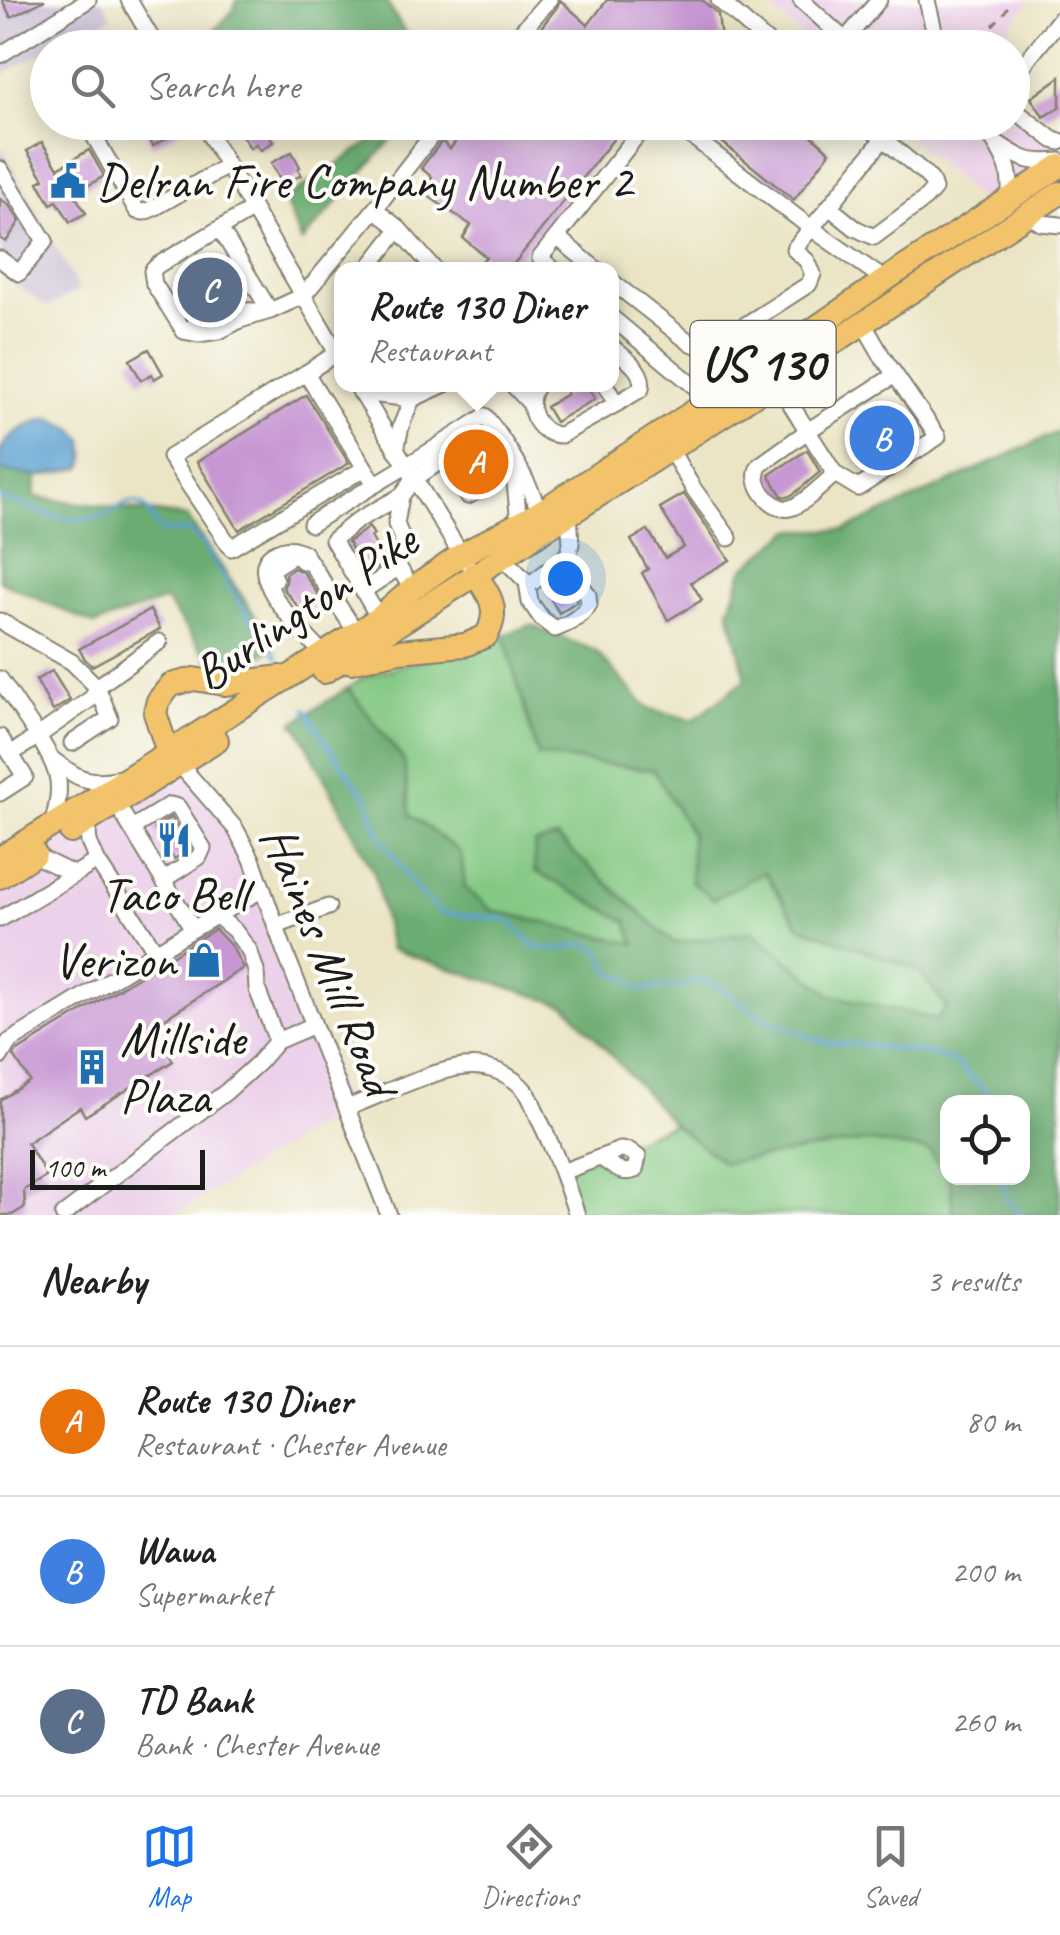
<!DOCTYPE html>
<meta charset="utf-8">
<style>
body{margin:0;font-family:Caveat,sans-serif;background:#f6f6f6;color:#222}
.controls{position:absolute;right:30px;bottom:30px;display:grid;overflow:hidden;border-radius:20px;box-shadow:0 5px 25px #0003}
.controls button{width:90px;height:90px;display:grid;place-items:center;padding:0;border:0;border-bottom:2px solid #e0e0e0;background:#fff;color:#222;font:50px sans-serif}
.scale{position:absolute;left:30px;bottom:25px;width:175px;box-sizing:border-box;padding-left:10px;border:5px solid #1c1c1c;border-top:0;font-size:28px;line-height:35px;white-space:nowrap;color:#1c1c1c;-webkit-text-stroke:8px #fdfcf7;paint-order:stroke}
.you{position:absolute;left:565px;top:578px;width:35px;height:35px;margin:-25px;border:8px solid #fff;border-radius:50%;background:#1a73e8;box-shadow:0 0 0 15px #1a73e833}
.badge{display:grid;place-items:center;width:65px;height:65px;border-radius:50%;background:#1a73e8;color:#fff;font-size:32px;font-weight:700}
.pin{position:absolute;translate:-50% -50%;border:5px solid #fff;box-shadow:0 2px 10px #0006}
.popup{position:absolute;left:334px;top:262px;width:285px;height:130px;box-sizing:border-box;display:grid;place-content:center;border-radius:20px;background:#fff;filter:drop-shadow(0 2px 8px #0005);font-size:32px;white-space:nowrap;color:#767676}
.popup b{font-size:38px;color:#222}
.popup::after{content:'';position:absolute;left:50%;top:100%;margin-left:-20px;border:20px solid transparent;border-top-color:#fff}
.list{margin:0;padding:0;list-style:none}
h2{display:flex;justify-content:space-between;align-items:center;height:130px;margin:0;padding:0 40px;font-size:42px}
h2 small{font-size:32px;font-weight:400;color:#767676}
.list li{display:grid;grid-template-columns:65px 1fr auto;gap:30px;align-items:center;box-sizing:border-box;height:150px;padding:0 40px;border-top:2px solid #e0e0e0}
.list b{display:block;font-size:38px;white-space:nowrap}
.list p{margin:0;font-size:32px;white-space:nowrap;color:#767676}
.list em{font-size:32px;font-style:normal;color:#767676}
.icon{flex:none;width:55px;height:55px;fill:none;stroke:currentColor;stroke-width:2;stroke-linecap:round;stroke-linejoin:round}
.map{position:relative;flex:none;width:1060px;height:1215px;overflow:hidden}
.search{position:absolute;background:#fff;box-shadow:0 5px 25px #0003;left:30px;right:30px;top:30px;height:110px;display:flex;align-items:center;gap:25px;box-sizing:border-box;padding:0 35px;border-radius:55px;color:#767676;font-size:38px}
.sheet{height:580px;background:#fff}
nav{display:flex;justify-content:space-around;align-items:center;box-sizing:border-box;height:140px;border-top:2px solid #e0e0e0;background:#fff;font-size:28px;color:#767676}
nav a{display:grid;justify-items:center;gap:5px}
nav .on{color:#1a73e8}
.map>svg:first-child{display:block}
.built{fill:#ecd1ea}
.industrial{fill:#cbbfd5}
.green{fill:#83c883;stroke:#507250;stroke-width:2.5}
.forest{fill:#6aac71;stroke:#436446;stroke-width:2.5;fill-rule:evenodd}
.water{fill:#5ba0d0;stroke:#3c5e76;stroke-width:2.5}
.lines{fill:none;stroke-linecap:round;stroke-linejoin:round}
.stream{stroke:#5ba0d0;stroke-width:4}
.building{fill:#c797d4}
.minor-casing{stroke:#848071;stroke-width:19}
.highway-casing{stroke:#848071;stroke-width:26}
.path{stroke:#848071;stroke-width:2.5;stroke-dasharray:8 8;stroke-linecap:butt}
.minor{stroke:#fff;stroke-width:15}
.highway{stroke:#f2c36a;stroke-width:22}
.labels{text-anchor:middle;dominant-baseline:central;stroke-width:8;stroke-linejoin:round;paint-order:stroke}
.shield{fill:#fdfcf7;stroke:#605f5e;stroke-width:2.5}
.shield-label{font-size:48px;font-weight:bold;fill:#1c1c1c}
.poi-label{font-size:50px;fill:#1c1c1c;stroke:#fdfcf7;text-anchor:start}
.street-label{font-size:50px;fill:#1c1c1c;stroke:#fdfcf7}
</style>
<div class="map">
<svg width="1060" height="1215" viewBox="0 0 1060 1215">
<rect width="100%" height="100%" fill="#fdfcf7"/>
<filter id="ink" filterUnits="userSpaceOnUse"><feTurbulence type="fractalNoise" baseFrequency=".01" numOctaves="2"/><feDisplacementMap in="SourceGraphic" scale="20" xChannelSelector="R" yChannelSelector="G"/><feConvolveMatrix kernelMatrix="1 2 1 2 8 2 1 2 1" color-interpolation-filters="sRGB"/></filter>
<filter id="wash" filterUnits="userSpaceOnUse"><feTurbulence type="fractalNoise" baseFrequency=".0048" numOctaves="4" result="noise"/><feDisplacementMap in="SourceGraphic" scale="40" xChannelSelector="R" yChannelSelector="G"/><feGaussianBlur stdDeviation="2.25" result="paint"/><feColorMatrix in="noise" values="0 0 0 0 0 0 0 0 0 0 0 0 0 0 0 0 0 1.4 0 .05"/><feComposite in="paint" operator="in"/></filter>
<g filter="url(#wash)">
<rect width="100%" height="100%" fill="#ebe5c6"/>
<!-- built -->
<g class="built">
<polygon points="762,0 1030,0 993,48 814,47"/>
<polygon points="1013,113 1060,154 991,211 895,123 1012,122"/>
<polygon points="197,752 285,952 347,1108 173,1215 0,1215 0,877"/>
</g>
<!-- industrial -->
<g class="industrial">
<polygon points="0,0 102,0 112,17 53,47 48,48 47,51 0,75"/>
<polygon points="0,145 79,290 48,307 0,274"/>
</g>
<!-- green -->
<g class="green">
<polygon points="504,635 538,756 654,769 691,834 692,881 714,899 764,872 799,926 918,969 947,1007 937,1020 831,995 753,932 674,943 557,838 535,871 627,922 635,945 491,910 465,888 461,853 410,815 404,761 348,688 366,676"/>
<polygon points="673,1124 724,1163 865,1141 930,1151 951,1183 953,1215 576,1215 559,1170"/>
</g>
<!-- forest -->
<g class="forest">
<polygon points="236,0 385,0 414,47 222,47 214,31 233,11"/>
<polygon points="398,123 406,123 302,242 284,200"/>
<path d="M1060 431V1215H953L951 1183 930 1151 865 1141 724 1163 673 1124 567 1006 390 949 375 875 298 727 293 723 348 688 404 761 410 815 461 853 465 888 491 910 635 944 627 921 535 871 534 844 557 838 674 943 753 932 831 995 937 1020 947 1007 918 970 799 926 765 872 713 899 691 881V834L654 770 538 756 504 635 531 625 596 651 647 708 693 720 746 679 729 610 744 568 792 530H846ZM948 1102H1022V1178H948Z"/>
<polygon points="0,449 85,464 37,477 34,497 187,517 276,646 227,677 218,671 165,600 95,625 0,581"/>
</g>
<!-- water -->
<path class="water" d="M50 418 72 428 84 440C83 451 89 458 82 468L38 477 0 470C0 464 0 458 0 452 6 435 33 420 50 418Z"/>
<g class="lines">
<!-- stream -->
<g class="stream">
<path d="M0 498C28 505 56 522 85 519 90 518 103 516 108 514 119 510 123 501 137 503 148 506 154 523 162 532L188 531 202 542 250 619 263 632 278 658"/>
<path d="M306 709 329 747 367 798 377 830 408 879 422 896 441 913 446 914 504 919 511 923 536 947 565 949 579 944 594 946 602 954 606 964 613 973 628 979 640 990C652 988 664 988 676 987 691 985 693 978 710 982L760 1015 815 1039 829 1043 857 1044 927 1053 955 1062 997 1102"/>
<polyline points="1002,1178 1006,1198 1021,1215"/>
</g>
</g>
<g id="blocks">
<!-- building -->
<g class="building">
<polygon points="2,0 45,0 11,17"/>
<polygon points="560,0 588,25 607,0 702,0 718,14 722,48 525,48 557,7"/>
<polygon points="1060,77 1060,107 1044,117 1031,98"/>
<polygon points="164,122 191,122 191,123 153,146 146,133"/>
<polygon points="470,122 627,122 509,270 473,270 486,257 463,238 471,225 425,194 432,177 421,168 442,141 450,149"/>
<polygon points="697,122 797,122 830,152 794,200"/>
<polygon points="262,125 273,142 261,150 256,144 250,148 240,132 249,126 253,131"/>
<polygon points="42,142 58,168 89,150 104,176 74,194 86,213 70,222 57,201 51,204 38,182 44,179 27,151"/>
<polygon points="292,152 300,167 298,169 301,175 283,185 271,163"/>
<polygon points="0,199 9,205 20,221 6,242 0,238"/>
<polygon points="210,260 217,275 221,272 228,284 223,287 227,294 218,299 214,305 204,307 186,274"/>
<polygon points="149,349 163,374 154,379 152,374 141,380 130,360"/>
<polygon points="578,384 586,384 595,399 555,422 546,407 567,394 566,391"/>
<polygon points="306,395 349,463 239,530 197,462"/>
<polygon points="891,414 909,442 870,467 853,441 863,435 860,430 880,416 882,420"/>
<polygon points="482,432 500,465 472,481 453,451 474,439 473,438"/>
<polygon points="807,450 820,472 795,493 788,497 782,496 769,475"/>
<polygon points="684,494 730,560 691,582 702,600 668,620 642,573 648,569 631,540 648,530 665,558 684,547 660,508"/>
<polygon points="369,527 374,535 371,537 385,562 367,575 348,542"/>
<polygon points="294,568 303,572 322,600 303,613 283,588 286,582 285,574"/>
<polygon points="565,580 577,601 559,613 546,591"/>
<polygon points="150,610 160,629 92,666 85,659 79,649"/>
<polygon points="52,671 70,700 53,711 36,680"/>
<polygon points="171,817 190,849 174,859 155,828"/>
<polygon points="215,929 232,947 243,968 152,1027 173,1061 85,1116 80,1107 27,1143 47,1176 24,1190 25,1207 12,1215 0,1215 0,1100 30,1081 14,1056 16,1052"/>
</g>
</g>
</g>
<g filter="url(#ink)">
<use href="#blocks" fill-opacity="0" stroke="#848071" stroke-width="2.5"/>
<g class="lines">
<defs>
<g id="minor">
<polyline points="129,0 157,48"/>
<polyline points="719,0 774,48"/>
<polyline points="801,0 845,40 879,0"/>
<polyline points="927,0 938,48"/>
<polyline points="507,48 549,0"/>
<polyline points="0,55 88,0"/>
<polyline points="1012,79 1060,19"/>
<polyline points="1012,108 1053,140 1060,142"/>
<polyline points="86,122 137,211 144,212 154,208 227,166"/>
<polyline points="202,122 341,360"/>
<polyline points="673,122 811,228 885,280"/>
<polyline points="976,122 994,141"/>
<polyline points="0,169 45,241 19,273 0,259"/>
<path d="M1010 198C1011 171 1008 164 994 141 1021 159 1027 164 1060 161"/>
<polyline points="829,207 883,139"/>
<polyline points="253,209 158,265 152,271 154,284 184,331 198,334 219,331 240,320 270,311 303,296 375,209 399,229 435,270"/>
<polyline points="375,209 442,122"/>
<polyline points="1028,215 1041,223 1060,225"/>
<polyline points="220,229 270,311"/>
<polyline points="557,237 597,270"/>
<polyline points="367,270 399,229"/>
<polyline points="554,270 540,258 646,124 664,122"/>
<polyline points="611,281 689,342 701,347 711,347 809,284 813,274 807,261 794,249 829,207 855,228 874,237 925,199 934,189 931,180 922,171 863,122"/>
<polyline points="224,310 256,311"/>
<polyline points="611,317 711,400"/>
<polyline points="184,331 214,316"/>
<path d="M611 346C624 358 646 370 641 389L616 404"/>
<polyline points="306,373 337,353"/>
<polyline points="776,381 835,474 858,488 938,437 882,356 863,323"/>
<polyline points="356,384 466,562"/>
<polyline points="512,384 529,402"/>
<path d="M538 384C522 403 536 435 561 435L616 404 605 384"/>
<polyline points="361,393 412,399 401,426 396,450"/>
<polyline points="412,399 445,384"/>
<polyline points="670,449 693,488 729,538"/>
<polyline points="439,450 468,496 518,468"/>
<polyline points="365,468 231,548 170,457 306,373 365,468 374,483"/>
<polyline points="518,468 515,483 519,523"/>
<path d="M835 474C824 483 803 505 790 508 774 512 747 483 760 465L809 430 895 375"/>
<path d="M311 524C369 487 429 454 485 416 508 445 526 477 540 512"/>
<path d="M502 557 527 582 530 602 542 619 555 629C569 624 582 616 589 604L588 595 564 558"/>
<polyline points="275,580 270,570 295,554 303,561"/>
<polyline points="527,582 533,582 568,555 571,544 569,514"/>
<polyline points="412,589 396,563 407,550 396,524 401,496 414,479 444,459"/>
<polyline points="363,591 399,567"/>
<polyline points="379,618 333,540 358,520 401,496"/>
<polyline points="0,621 72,662 97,687 110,718 72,743"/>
<path d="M323 654C307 636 240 573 274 553 285 547 293 547 304 553L356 632"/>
<polyline points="0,679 38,736 11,754"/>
<polyline points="0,737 25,777 0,793"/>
<polyline points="174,758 235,828 252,859 285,952 389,1215"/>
<path d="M52 759C78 779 87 785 121 778"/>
<polyline points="116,803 193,929 263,889"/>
<polyline points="87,822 89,842 97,861"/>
<path d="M52 825C64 785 60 772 38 736L92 698 97 687 159 642"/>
<polyline points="132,828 170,805 178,807 203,848 199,857 163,880"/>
<polyline points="34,855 73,874"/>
<polyline points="217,916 234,930 249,950 256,971 257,989 277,1041"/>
<polyline points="0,919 97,861 156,952 193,929"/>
<polyline points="276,926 328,907"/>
<polyline points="0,1057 9,1042 156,952"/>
<path d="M347 1108C381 1095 429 1071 464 1067 487 1064 513 1074 527 1093 532 1100 536 1112 540 1121 555 1151 566 1183 577 1215"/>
<path d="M562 1172 620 1150 630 1151 638 1157 635 1170C621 1176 612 1165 601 1158"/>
<polyline points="63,1215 226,1092 258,1063 277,1041 314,1025"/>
</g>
<g id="highway">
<path d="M351 662 399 651 465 645 486 636C501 611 490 594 474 573"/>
<polyline points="324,672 776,381 1060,193"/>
<polyline points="168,752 155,713 158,701 171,685 194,679 224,684 281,677"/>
<polyline points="71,832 217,740"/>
<polyline points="0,858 298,671 379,618 412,589 461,555 540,512 711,400 885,280 1060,166"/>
<polyline points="0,877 35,854"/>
</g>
</defs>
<!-- minor casing -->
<use href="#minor" class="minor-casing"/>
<!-- highway casing -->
<use href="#highway" class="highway-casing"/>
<!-- path -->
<polyline class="path" points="970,48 1003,15 1012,0"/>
<!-- minor -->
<use href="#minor" class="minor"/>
<!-- highway -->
<use href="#highway" class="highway"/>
</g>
</g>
<!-- icons -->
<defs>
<symbol id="civic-bare" viewBox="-9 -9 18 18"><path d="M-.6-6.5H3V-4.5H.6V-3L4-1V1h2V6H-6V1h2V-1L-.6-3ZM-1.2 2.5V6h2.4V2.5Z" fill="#1f6fb2" stroke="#fdfcf7" stroke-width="2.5" paint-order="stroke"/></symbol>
<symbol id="restaurant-bare" viewBox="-9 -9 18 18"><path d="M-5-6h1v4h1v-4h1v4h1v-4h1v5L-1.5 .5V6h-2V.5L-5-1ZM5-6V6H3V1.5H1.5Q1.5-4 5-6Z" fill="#1f6fb2" stroke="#fdfcf7" stroke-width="2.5" paint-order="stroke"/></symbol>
<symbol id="shop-bare" viewBox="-9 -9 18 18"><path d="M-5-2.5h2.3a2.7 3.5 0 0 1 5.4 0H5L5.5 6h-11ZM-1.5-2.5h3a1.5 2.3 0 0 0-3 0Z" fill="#1f6fb2" stroke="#fdfcf7" stroke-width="2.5" paint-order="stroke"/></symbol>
<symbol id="building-bare" viewBox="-9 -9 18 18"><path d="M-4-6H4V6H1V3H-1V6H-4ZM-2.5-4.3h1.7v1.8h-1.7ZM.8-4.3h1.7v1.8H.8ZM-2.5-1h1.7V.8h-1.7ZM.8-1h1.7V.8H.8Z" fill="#1f6fb2" stroke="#fdfcf7" stroke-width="2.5" paint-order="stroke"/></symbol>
</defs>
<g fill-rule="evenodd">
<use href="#civic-bare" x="43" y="156" width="50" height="50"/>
<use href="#restaurant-bare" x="149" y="815" width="50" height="50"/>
<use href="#shop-bare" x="179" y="935" width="50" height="50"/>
<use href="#building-bare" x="67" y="1042" width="50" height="50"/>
</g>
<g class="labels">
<!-- shield labels -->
<rect class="shield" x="690.5" y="321" width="145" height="86" rx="8"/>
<g class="shield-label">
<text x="763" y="364">US 130</text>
</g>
<!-- poi labels -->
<g class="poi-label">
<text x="96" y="181">Delran Fire Company Number 2</text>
<text x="174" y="894" text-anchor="middle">Taco Bell</text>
<text x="176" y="960" text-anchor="end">Verizon</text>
<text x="120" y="1038">Millside<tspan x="120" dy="58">Plaza</tspan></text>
</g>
<!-- street labels -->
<g class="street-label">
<text transform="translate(305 607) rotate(-34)">Burlington Pike</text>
<text transform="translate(329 960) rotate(68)">Haines Mill Road</text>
</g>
</g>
</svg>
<div class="controls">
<button><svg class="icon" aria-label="locate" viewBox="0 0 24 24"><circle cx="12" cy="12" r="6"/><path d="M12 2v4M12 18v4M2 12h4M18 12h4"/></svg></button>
</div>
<div class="scale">100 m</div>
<div class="you"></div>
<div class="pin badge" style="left:476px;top:462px;background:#e8710a">A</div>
<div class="popup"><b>Route 130 Diner</b>Restaurant</div>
<div class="pin badge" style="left:882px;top:438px;background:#3f7fe0">B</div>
<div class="pin badge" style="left:210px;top:290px;background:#5c6f8a">C</div>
<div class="search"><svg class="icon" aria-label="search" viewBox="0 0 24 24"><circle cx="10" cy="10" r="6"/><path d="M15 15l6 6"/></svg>Search here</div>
</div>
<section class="sheet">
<h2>Nearby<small>3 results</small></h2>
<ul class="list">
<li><span class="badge" style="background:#e8710a">A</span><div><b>Route 130 Diner</b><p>Restaurant · Chester Avenue</p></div><em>80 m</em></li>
<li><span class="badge" style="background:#3f7fe0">B</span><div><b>Wawa</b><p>Supermarket</p></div><em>200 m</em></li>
<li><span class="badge" style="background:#5c6f8a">C</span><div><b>TD Bank</b><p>Bank · Chester Avenue</p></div><em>260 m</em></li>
</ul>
</section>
<nav>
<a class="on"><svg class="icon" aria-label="map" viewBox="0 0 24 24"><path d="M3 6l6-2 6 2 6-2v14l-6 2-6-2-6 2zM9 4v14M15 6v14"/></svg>Map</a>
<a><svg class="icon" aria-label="directions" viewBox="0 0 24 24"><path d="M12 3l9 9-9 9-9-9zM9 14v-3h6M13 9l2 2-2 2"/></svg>Directions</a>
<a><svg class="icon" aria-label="saved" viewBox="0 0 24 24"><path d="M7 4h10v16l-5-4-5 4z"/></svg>Saved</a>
</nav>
